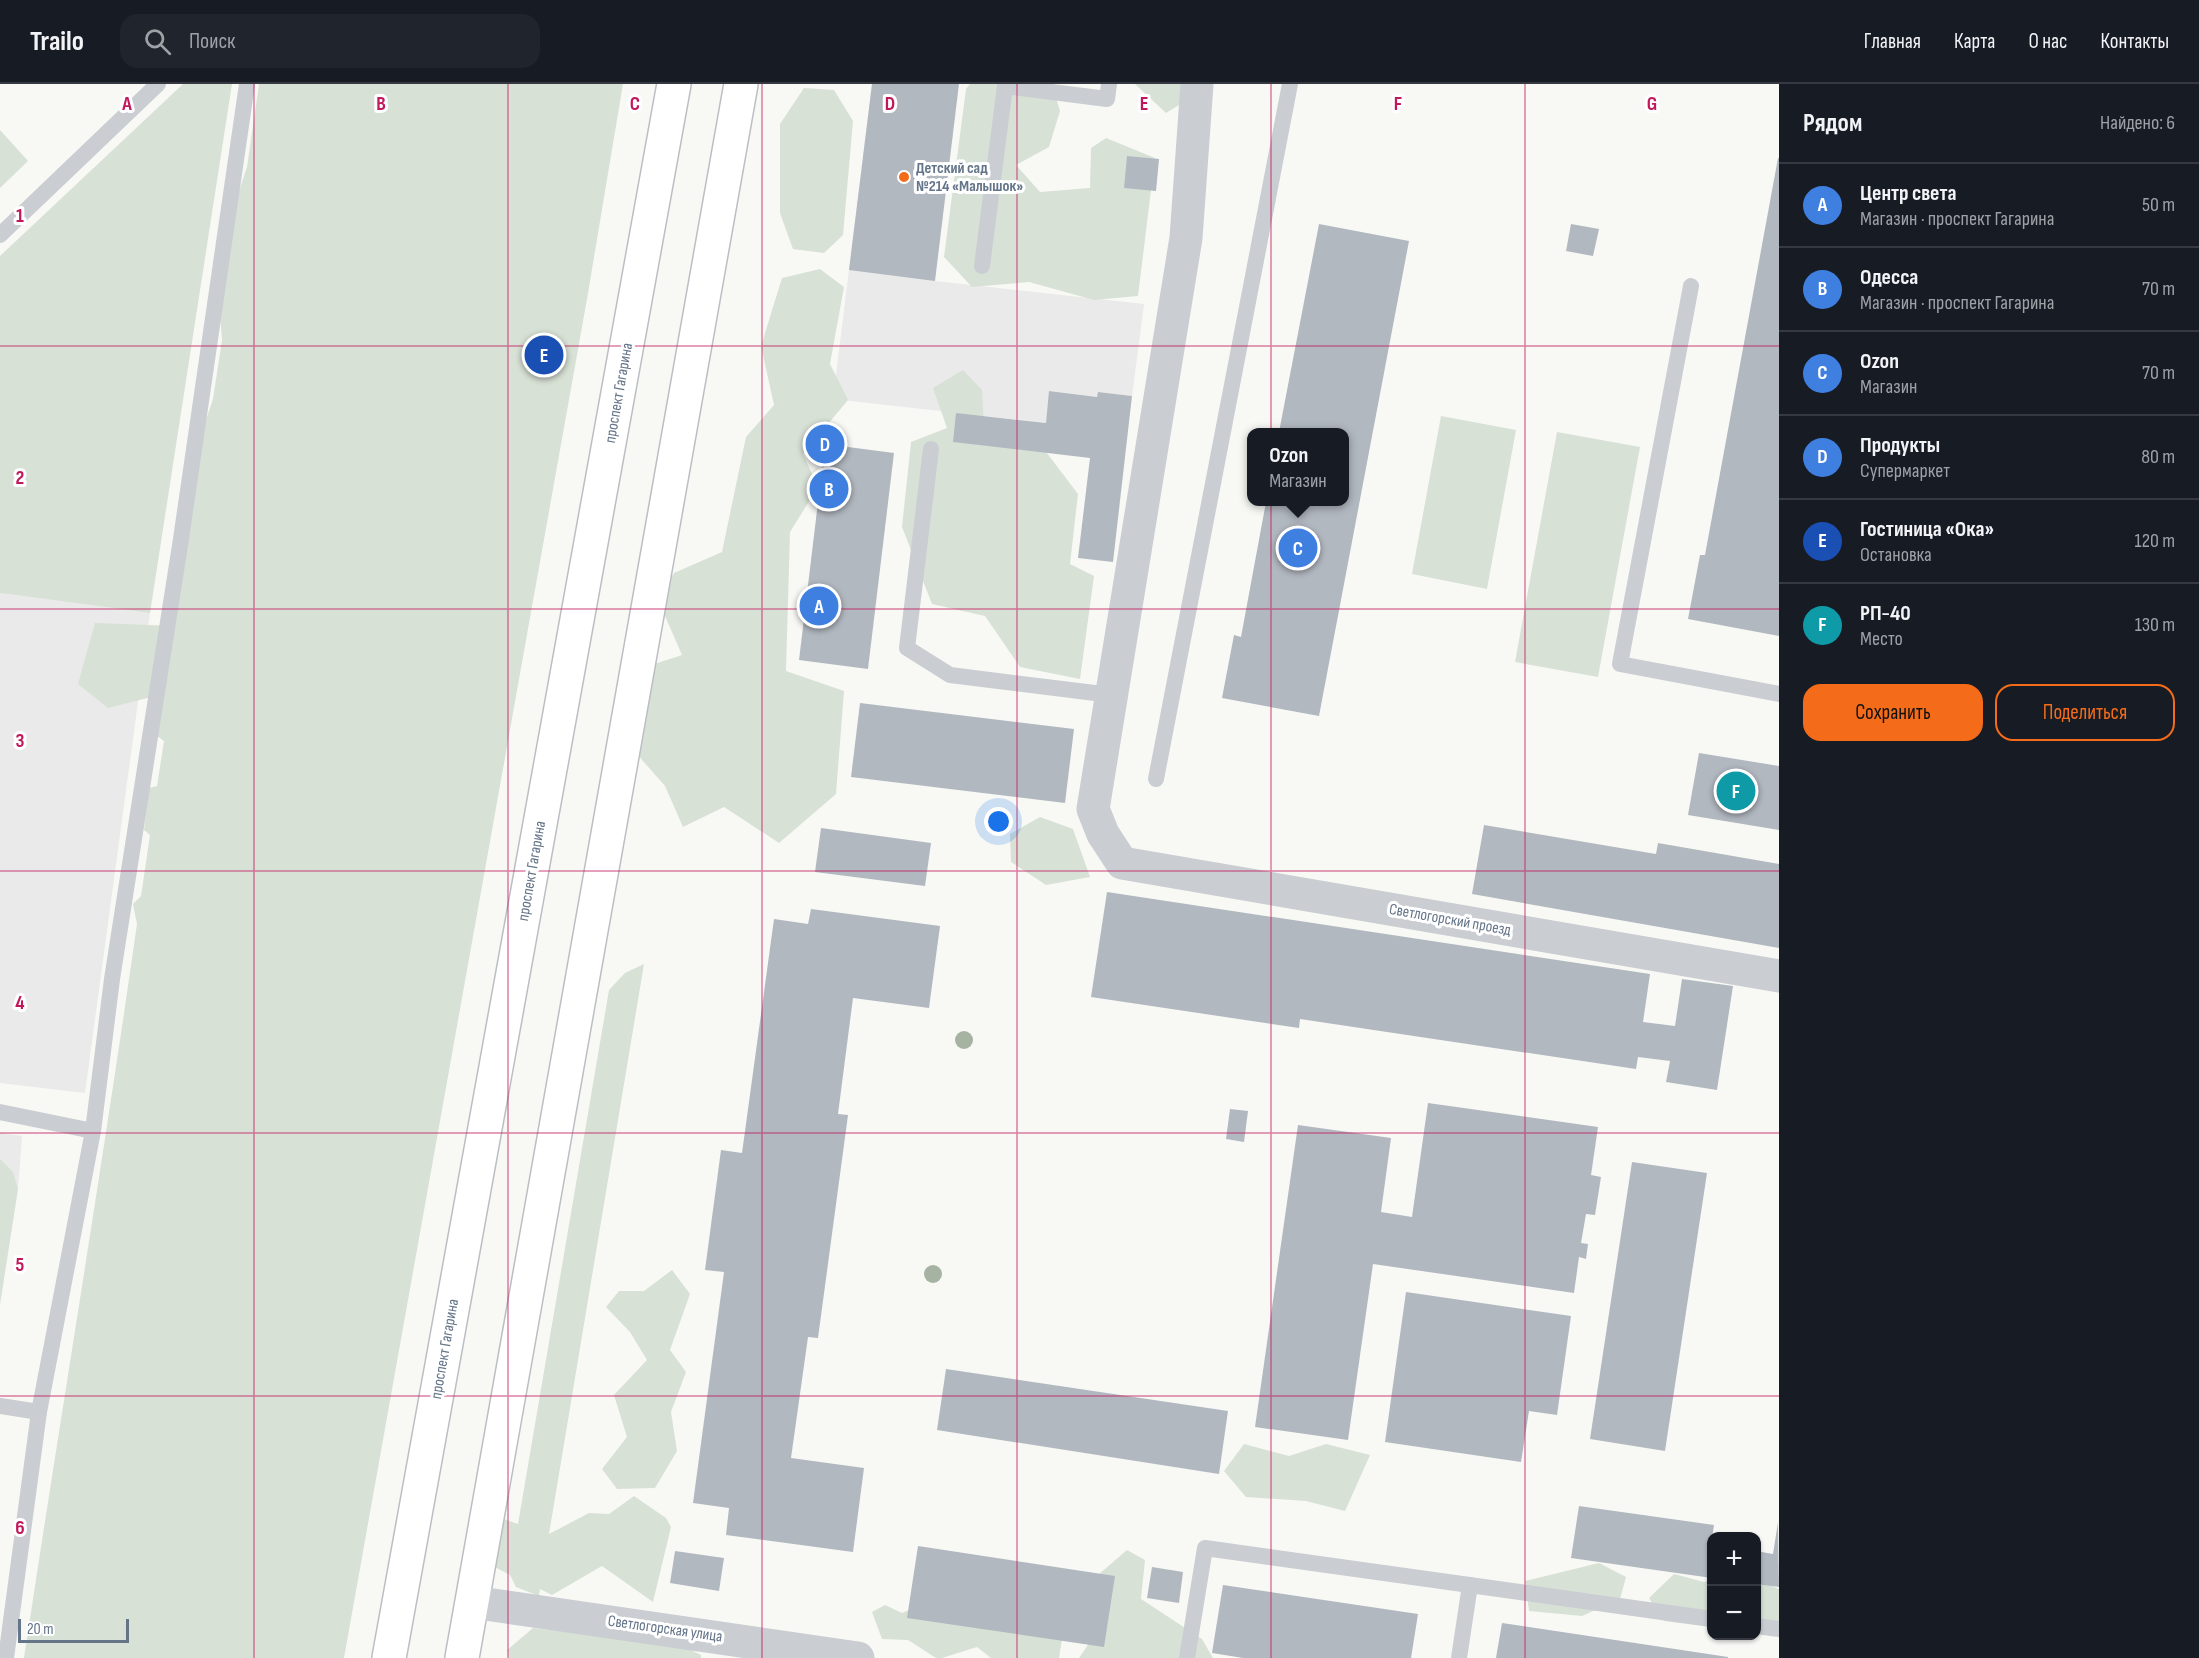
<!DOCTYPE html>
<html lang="ru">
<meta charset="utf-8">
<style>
body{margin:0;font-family:"Sofia Sans Condensed",sans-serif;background:#20242c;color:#f1f3f6}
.controls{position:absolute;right:18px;bottom:18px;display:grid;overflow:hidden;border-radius:12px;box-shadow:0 2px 4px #0004}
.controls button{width:54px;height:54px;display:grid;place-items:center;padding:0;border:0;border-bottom:2px solid #363941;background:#171b24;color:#f1f3f6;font:30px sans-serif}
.scale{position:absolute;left:18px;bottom:15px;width:111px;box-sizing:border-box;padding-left:6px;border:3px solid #647489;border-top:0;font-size:16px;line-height:21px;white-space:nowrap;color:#647489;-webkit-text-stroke:4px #fff;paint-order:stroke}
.you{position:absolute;left:999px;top:738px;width:21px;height:21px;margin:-15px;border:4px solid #fff;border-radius:50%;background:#1a73e8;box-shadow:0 0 0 9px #1a73e833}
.badge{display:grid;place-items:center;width:39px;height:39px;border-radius:50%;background:#f46c1a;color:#fff;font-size:20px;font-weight:700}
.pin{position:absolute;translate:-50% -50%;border:3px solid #fff;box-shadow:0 2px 6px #0006}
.popup{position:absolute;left:1247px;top:344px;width:102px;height:78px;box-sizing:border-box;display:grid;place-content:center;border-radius:12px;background:#171b24;filter:drop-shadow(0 2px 4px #0005);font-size:20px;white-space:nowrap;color:#9ea1a6}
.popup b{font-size:22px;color:#f1f3f6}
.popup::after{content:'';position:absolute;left:50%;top:100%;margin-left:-12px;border:12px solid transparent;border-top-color:#171b24}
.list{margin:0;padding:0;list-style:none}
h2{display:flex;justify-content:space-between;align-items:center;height:78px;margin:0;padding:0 24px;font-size:26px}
h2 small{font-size:20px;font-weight:400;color:#9ea1a6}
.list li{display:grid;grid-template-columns:39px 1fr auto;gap:18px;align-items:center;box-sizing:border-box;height:84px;padding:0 24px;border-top:2px solid #363941}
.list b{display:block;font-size:22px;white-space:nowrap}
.list p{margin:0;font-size:20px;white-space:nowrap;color:#9ea1a6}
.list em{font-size:20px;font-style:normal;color:#9ea1a6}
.actions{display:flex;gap:12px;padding:18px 24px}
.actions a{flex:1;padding:14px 0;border:2px solid #f46c1a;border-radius:18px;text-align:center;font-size:21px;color:#f46c1a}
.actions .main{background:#f46c1a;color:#111}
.icon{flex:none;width:33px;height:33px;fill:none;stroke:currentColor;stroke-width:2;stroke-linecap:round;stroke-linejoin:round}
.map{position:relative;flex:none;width:1779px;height:1574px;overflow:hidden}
header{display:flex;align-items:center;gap:36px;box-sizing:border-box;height:84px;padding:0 30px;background:#171b24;border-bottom:2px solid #363941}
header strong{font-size:28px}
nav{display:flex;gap:33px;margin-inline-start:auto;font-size:21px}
.search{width:420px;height:54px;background:#20242c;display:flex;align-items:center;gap:15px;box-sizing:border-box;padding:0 21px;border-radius:18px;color:#9ea1a6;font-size:22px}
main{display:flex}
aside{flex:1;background:#171b24}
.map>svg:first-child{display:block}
.built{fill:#e9eae9}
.green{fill:#d8e1d6}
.building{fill:#b2b8c0}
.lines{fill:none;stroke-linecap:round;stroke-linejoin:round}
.primary-casing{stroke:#bbbec3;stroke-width:36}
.lane{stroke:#cacdd1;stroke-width:16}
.street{stroke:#cacdd1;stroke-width:33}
.primary{stroke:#fff;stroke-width:33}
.tree{fill:#a6b3a3}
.grid{fill:none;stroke:#c2185b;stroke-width:1.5;stroke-opacity:0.55}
.poi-dot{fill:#f46c1a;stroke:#fff;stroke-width:2}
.labels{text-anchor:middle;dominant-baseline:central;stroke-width:6;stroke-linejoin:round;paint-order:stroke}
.poi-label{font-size:16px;font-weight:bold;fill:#647489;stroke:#fff;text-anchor:start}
.street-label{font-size:16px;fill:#647489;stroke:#fff}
.grid-label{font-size:20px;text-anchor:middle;font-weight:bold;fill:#c2185b;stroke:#fff;stroke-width:6;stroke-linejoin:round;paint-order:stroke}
</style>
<header>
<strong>Trailo</strong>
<div class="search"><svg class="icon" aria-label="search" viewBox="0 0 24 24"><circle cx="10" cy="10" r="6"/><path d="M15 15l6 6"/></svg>Поиск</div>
<nav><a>Главная</a><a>Карта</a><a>О нас</a><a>Контакты</a></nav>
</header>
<main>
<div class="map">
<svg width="1779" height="1574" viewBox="0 0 1779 1574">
<rect width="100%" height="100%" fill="#f8f9f5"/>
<!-- built -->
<g class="built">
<polygon points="872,0 935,197 1144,220 1132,312 1098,308 1097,313 1050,307 1046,339 833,315"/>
<polygon points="0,509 150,529 85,1009 0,999"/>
<polygon points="0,1049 22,1052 18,1105 0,1220"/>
</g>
<!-- green -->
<g class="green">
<polygon points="183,0 232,0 150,529 0,509 0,172"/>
<path d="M259 0H623L587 215 344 1574H24C61 1329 102 1085 137 840L133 820 141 812 150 751 144 746 149 704 157 702 164 657 157 652 163 610 108 624 78 600 95 539 174 542 202 348 213 315 222 256 219 220 236 116 247 83Z"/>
<polygon points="970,0 1052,0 1060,27 1049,63 1016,81 1040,108 1090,104 1091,64 1106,54 1155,74 1138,212 1094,216 1029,198 972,203 944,173 966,5"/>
<polygon points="1135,0 1190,0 1189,15 1166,29"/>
<polygon points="804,4 834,6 853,37 843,151 824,169 793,165 780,129 780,40"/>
<polygon points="0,46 28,77 0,104"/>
<polygon points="820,185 844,203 830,280 848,316 803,370 818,403 790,448 786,587 844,607 836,710 779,759 724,723 683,743 665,702 628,660 636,586 682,571 658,516 674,489 722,468 746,353 774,321 761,262 782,194"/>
<polygon points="963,286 982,306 984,344 1031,348 1078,410 1070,480 1094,492 1080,595 1020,583 985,532 932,520 902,443 911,358 947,344 933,304"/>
<polygon points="1441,332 1516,346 1487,505 1412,490"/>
<polygon points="1557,348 1640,363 1598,593 1515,578"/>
<polygon points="1040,733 1073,745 1090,793 1046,801 1011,778 1010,750"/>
<polygon points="644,880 549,1450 589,1429 609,1430 634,1412 666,1434 671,1443 653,1518 602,1482 552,1511 540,1505 539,1512 516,1503 510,1491 489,1480 486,1445 504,1435 518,1440 609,906 625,889"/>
<polygon points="0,1075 13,1088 18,1105 0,1220"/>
<polygon points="672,1186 690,1210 670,1266 686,1288 671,1328 677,1367 655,1404 617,1405 602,1385 627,1353 614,1311 647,1276 630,1248 606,1223 619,1207 644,1207"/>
<polygon points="1244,1360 1289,1372 1326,1360 1370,1371 1345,1427 1306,1417 1246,1413 1224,1387"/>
<polygon points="1127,1466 1145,1476 1141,1515 1202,1555 1213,1574 1079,1574 1101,1542 1083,1504"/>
<polygon points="1599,1479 1626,1493 1620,1515 1582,1532 1529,1527 1525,1497"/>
<polygon points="1674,1490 1704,1498 1711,1496 1711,1543 1664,1537 1649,1514"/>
<polygon points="1756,1496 1779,1505 1779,1553 1757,1538"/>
<polygon points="932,1516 1062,1555 1059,1574 991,1574 977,1563 942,1574 936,1574 908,1556 882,1555 872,1528 885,1521 902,1529"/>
<polygon points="533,1544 681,1561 701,1571 701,1574 509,1574 507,1566"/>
</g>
<!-- building -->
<g class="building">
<polygon points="872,0 959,0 935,197 849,186"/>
<polygon points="1127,72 1159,75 1156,107 1124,104"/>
<polygon points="1778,74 1779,74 1779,552 1688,535 1700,471 1705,471"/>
<polygon points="1319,140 1409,157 1319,632 1222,614 1234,551 1241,553 1266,418 1344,418 1344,348 1279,348"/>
<polygon points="1571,140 1599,145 1593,172 1566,167"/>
<polygon points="1049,307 1097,313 1098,308 1132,312 1113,478 1078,474 1090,374 953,358 956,329 1046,339"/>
<polygon points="825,360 894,369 868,585 799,576"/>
<polygon points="860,619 1074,645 1065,719 851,693"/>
<polygon points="1699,669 1779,682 1779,746 1688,731"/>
<polygon points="1484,741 1656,770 1658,759 1779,780 1779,864 1472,810"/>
<polygon points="821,744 931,759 925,802 815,788"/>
<polygon points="1107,808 1650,890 1643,938 1675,942 1682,895 1733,902 1717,1006 1666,998 1670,977 1638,973 1636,985 1300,935 1299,944 1091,913"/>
<polygon points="811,825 940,842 929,924 853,914 838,1030 848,1031 818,1254 808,1253 791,1374 864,1384 853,1468 726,1451 729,1424 693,1419 724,1188 705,1186 721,1066 742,1069 774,835 808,840"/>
<polygon points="1428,1019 1598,1043 1591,1091 1601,1093 1595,1131 1586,1130 1581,1159 1588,1160 1586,1175 1579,1173 1574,1209 1373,1180 1348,1356 1255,1343 1298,1041 1391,1054 1381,1128 1412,1133"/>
<polygon points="1230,1025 1248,1027 1244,1058 1226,1055"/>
<polygon points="1632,1078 1707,1089 1665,1367 1590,1355"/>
<polygon points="1406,1208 1571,1232 1557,1331 1529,1327 1521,1378 1385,1358"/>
<polygon points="946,1285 1228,1327 1219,1390 937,1346"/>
<polygon points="1579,1422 1714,1441 1711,1461 1712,1494 1571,1474"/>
<polygon points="1778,1438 1779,1503 1756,1500 1756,1467 1773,1470"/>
<polygon points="918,1462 1115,1492 1104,1563 907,1534"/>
<polygon points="675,1467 724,1474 719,1507 670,1499"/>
<polygon points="1152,1483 1183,1488 1179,1519 1147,1514"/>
<polygon points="1223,1501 1418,1530 1411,1574 1243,1574 1212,1569"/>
<polygon points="1502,1539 1728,1573 1728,1574 1496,1574"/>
</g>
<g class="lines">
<defs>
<g id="primary">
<polyline points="389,1574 674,0"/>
<polyline points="462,1574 741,0"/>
</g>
</defs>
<!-- primary casing -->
<use href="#primary" class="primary-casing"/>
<!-- lane -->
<g class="lane">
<polyline points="0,151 158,0"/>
<polyline points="982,182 1005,2 1107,15 1109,0"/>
<polyline points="1691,202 1620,580 1779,610"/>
<polyline points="931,365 907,564 950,591 1111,611"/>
<polyline points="1156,695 1290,0"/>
<polyline points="0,1028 93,1047"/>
<polyline points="0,1322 39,1328"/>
<polyline points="1756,1542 1779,1545"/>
<polyline points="6,1574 39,1328 93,1047 112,895 181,455 247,0"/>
<polyline points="1187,1574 1205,1464 1712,1535"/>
<polyline points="1459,1574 1470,1501"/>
</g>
<!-- street -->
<g class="street">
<polyline points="1197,0 1186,154 1093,725 1103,750 1122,779 1779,892"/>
<polyline points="472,1518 858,1574"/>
</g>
<!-- primary -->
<use href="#primary" class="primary"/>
</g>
<!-- trees -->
<g class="tree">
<circle cx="964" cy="956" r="9"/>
<circle cx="933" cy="1190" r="9"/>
</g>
<!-- grid -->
<path class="grid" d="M254 0V1574M508 0V1574M762 0V1574M1017 0V1574M1271 0V1574M1525 0V1574M0 262H1779M0 525H1779M0 787H1779M0 1049H1779M0 1312H1779"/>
<!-- markers -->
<circle class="poi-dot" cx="904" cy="93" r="6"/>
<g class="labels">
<!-- poi labels -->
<g class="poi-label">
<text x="916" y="84">Детский сад<tspan x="916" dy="18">№214 «Малышок»</tspan></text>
</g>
<!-- street labels -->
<g class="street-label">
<text transform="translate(619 309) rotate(-80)">проспект Гагарина</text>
<text transform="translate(532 787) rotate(-80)">проспект Гагарина</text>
<text transform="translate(1450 836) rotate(10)">Светлогорский проезд</text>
<text transform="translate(445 1265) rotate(-80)">проспект Гагарина</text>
<text transform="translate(665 1545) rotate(8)">Светлогорская улица</text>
</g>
</g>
<g class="grid-label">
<text x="127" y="26">A</text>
<text x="381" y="26">B</text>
<text x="635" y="26">C</text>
<text x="890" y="26">D</text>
<text x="1144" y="26">E</text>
<text x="1398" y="26">F</text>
<text x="1652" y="26">G</text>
<text x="20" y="138">1</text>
<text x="20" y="400">2</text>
<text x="20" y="663">3</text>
<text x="20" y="925">4</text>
<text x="20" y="1187">5</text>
<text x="20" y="1450">6</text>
</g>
</svg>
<div class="controls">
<button>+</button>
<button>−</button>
</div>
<div class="scale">20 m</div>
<div class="you"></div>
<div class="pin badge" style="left:819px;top:522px;background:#3f7fe0">A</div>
<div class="pin badge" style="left:829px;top:405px;background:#3f7fe0">B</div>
<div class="pin badge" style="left:1298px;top:464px;background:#3f7fe0">C</div>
<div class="popup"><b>Ozon</b>Магазин</div>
<div class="pin badge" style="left:825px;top:360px;background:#3f7fe0">D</div>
<div class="pin badge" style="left:544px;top:271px;background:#1a4fb4">E</div>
<div class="pin badge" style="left:1736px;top:707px;background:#0f9aa8">F</div>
</div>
<aside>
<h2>Рядом<small>Найдено: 6</small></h2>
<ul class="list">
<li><span class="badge" style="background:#3f7fe0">A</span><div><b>Центр света</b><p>Магазин · проспект Гагарина</p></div><em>50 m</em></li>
<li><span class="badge" style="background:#3f7fe0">B</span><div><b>Одесса</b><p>Магазин · проспект Гагарина</p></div><em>70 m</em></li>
<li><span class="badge" style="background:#3f7fe0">C</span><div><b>Ozon</b><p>Магазин</p></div><em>70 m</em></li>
<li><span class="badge" style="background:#3f7fe0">D</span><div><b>Продукты</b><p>Супермаркет</p></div><em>80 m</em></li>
<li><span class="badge" style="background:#1a4fb4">E</span><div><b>Гостиница «Ока»</b><p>Остановка</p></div><em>120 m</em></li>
<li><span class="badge" style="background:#0f9aa8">F</span><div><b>РП-40</b><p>Место</p></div><em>130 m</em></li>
</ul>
<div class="actions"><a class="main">Сохранить</a><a>Поделиться</a></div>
</aside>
</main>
